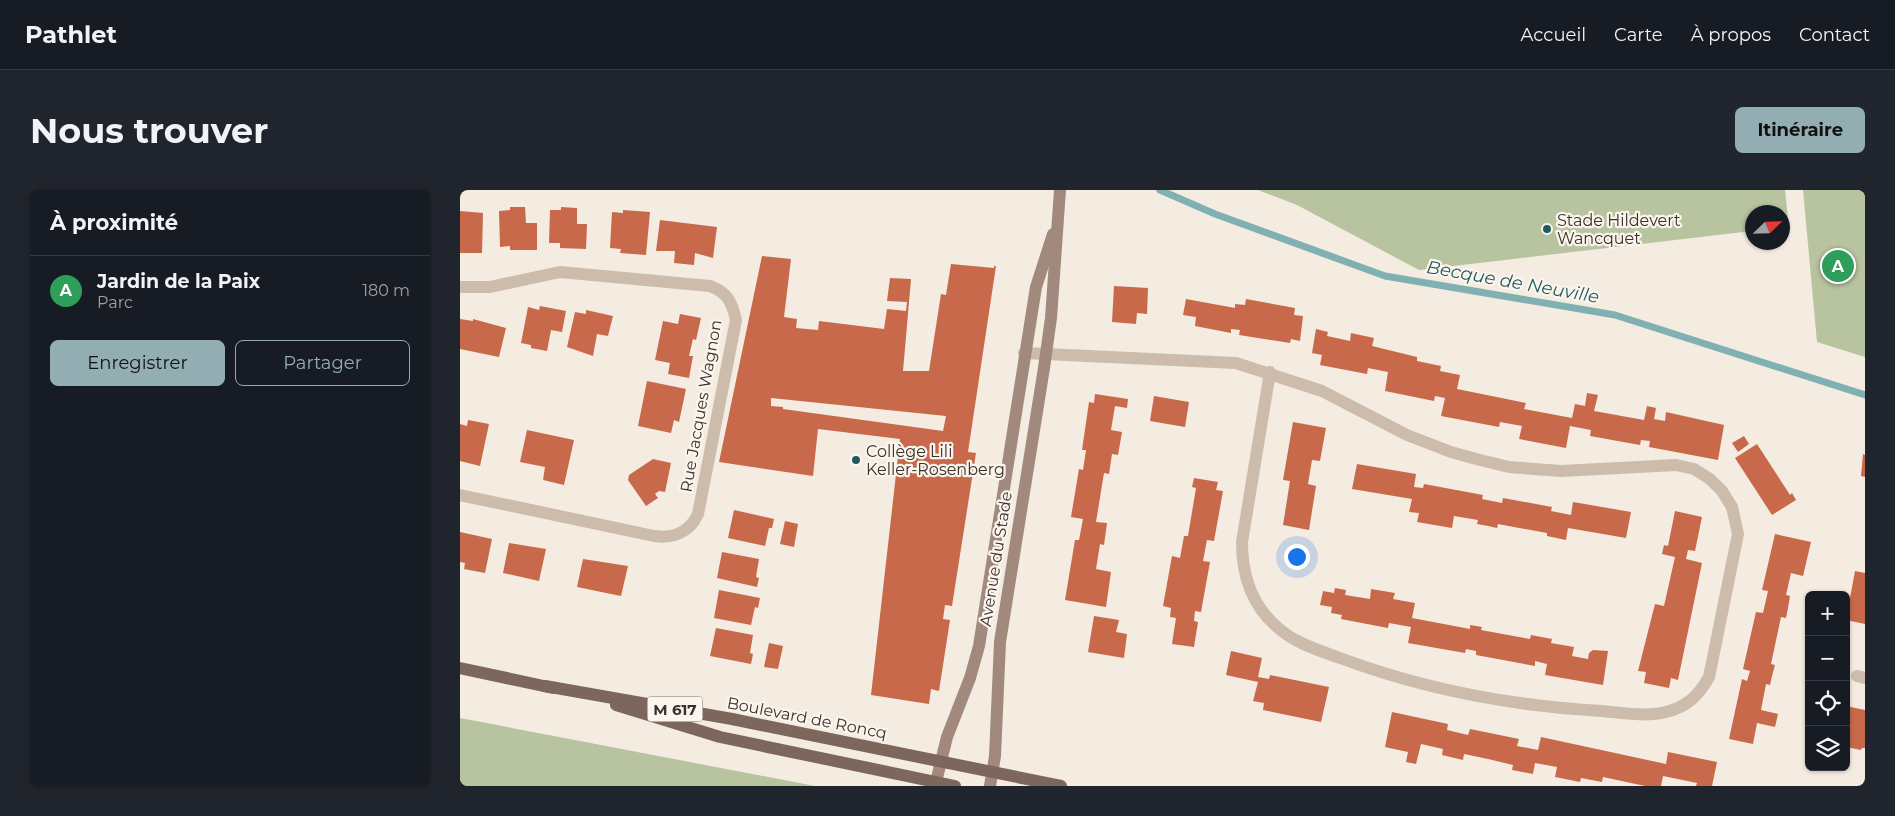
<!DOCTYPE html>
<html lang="fr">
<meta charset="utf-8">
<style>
body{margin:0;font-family:Montserrat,sans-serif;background:#20242c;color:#f1f3f6}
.controls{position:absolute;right:15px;bottom:15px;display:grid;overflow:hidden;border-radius:8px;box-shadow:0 1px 4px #0004}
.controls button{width:45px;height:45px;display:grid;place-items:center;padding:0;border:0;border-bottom:1px solid #363941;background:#171b24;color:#f1f3f6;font:25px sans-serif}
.compass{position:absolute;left:1285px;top:15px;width:45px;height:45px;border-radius:50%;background:#171b24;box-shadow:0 1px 4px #0004;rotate:67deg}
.you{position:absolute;left:836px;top:366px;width:18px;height:18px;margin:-12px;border:4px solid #fff;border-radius:50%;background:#1a73e8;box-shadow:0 0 0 8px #1a73e833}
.badge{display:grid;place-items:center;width:32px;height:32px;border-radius:50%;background:#92aeb2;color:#fff;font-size:16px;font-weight:700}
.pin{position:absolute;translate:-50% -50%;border:2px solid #fff;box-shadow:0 1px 5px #0006}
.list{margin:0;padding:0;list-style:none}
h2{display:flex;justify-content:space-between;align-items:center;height:65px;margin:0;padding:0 20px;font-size:21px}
h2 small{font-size:16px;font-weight:400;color:#9ea1a6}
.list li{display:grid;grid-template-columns:32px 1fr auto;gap:15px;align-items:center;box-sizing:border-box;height:70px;padding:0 20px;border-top:1px solid #363941}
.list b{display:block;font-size:19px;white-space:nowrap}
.list p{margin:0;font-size:16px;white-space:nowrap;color:#9ea1a6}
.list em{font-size:16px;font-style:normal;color:#9ea1a6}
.actions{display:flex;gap:10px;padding:15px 20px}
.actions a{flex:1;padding:11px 0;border:1px solid #92aeb2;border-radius:8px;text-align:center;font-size:18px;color:#92aeb2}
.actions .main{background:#92aeb2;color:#111}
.icon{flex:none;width:28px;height:28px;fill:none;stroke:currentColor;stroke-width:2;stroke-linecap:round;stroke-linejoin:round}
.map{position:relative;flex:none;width:1405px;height:596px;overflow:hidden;border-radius:8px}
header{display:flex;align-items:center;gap:30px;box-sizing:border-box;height:70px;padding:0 25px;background:#171b24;border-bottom:1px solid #363941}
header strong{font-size:24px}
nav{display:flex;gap:28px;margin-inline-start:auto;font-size:18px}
.intro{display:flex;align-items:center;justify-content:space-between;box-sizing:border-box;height:120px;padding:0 30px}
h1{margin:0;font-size:35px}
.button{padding:12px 22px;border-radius:8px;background:#92aeb2;color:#111;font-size:18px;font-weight:700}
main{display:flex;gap:30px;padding:0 30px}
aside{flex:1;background:#171b24;border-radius:8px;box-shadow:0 1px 4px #0004}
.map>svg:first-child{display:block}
.green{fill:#b8c4a0}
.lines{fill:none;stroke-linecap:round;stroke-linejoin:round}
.stream{stroke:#7fb0b2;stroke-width:7}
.building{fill:#c8694b;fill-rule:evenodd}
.street{stroke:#cdbbac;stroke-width:12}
.secondary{stroke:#a18a7d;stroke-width:12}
.primary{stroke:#7d675c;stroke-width:12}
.poi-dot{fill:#1f5a5e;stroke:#fbf5ee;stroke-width:2}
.labels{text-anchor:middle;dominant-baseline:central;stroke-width:4.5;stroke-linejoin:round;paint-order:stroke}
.shield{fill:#fbf5ee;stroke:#756b66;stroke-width:1}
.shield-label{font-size:15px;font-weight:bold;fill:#3b302b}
.poi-label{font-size:16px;fill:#3b302b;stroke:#fbf5ee;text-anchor:start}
.street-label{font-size:16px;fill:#3b302b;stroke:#fbf5ee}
.water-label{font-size:18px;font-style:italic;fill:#1f5a5e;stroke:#fbf5ee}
</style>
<header>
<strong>Pathlet</strong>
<nav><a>Accueil</a><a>Carte</a><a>À propos</a><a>Contact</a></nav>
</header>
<div class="intro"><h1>Nous trouver</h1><a class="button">Itinéraire</a></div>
<main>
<aside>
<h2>À proximité<small></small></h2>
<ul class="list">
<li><span class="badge" style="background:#2e9e5b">A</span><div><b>Jardin de la Paix</b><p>Parc</p></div><em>180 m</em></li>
</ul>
<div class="actions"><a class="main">Enregistrer</a><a>Partager</a></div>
</aside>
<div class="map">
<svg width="1405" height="596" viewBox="0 0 1405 596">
<rect width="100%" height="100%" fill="#f4ebe1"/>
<!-- green -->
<g class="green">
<polygon points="798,0 1325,0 1329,37 1323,38 1322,22 1292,22 1292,41 959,80 837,15"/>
<polygon points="1343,0 1405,0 1405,167 1357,152"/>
<polygon points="0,528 355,596 0,596"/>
</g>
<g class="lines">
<!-- stream -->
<polyline class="stream" points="700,0 755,24 925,86 1155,125 1405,205"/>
</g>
<!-- building -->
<g class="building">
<polygon points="50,17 65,17 66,33 77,33 77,60 50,60 50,56 40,57 39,21 50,20"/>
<polygon points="101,17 117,18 117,34 127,34 126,59 100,58 100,53 89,53 90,20 101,20"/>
<polygon points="163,20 190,22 186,65 160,63 161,59 150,58 152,22 163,23"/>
<polygon points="0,21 23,23 22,63 0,63"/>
<polygon points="200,30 257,37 253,68 235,63 234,75 214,73 215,61 196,61"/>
<path d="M302 66 331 69 324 127 337 129 336 138 358 140 359 131 424 139 427 119 446 121 447 112 427 111 430 88 451 89 443 181H469L481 104 486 105 491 74 534 78V76H536L508 262 516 263 492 416 485 415 483 429 490 430 479 501 471 499 469 514 411 505 440 249 358 239 353 286 259 272ZM311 208 486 226 483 241 323 219V217L311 216Z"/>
<polygon points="654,96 688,98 687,124 677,123 676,134 652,132"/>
<polygon points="726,109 775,118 775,114 785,115 786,109 835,118 834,125 843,126 840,151 831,149 830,153 779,145 780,140 771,139 771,143 735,136 736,127 723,125"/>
<polygon points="80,116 106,121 102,142 91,140 87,161 71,158 71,155 61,153 68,117 79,120"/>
<polygon points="126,120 153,126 148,146 137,144 133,166 107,157 115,122 126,124"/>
<polygon points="220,124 241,128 236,150 233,149 229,166 233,166 229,188 208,184 210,173 195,170 203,131 218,134"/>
<polygon points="0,129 13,131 13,129 46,138 39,167 0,159"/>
<polygon points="856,139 868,142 867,146 890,151 891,143 914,148 912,156 957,167 957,171 981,176 980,181 1000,185 997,199 1066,213 1064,219 1112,228 1115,214 1125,216 1127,203 1138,205 1134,221 1184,230 1187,216 1196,218 1194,229 1205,231 1206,222 1264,235 1258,270 1189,257 1190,251 1181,250 1180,255 1130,246 1131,240 1110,236 1106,258 1059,249 1062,236 1040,232 1039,237 981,226 985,208 975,206 974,211 925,201 928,182 908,178 907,184 860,175 862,165 852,163"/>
<polygon points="187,191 226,199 219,232 214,230 211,243 178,236"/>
<polygon points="635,204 668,209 667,218 655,216 651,240 662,242 658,265 652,264 649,284 644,283 636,332 647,333 644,355 640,354 636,379 651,382 646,417 605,410 615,350 619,350 623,329 611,327 619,279 623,280 626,260 622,260 629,212 634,213"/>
<polygon points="694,206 729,212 725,237 690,231"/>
<polygon points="8,230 29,234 20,276 0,271 0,234 7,236"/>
<polygon points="833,232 866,238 860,271 852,270 848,294 856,296 849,340 823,335 830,291 823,290"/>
<polygon points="67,240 114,250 104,295 83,290 85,277 60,272"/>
<polygon points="1284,246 1289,254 1278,262 1272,253"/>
<polygon points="1297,254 1330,305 1332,303 1336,310 1312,325 1275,268"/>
<polygon points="1403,264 1405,265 1405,287 1401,286"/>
<polygon points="193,269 211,273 205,302 199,301 195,304 198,308 186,316 168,290 169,285"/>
<polygon points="897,274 956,284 954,297 963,298 964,294 1023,305 1022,309 1042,313 1043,308 1092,317 1091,321 1111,325 1113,312 1171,322 1166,348 1108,338 1106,350 1087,346 1087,343 1038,334 1037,338 1028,336 1017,334 1018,330 994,326 992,338 957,332 959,323 949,322 952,309 892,299"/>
<polygon points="734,288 758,292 756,300 763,301 754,351 747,350 743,371 750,372 741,422 735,421 734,431 738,432 734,457 712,454 716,428 710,427 711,418 703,416 712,366 720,368 724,346 728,346 736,298 732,297"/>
<polygon points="274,320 314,329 312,338 309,338 305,356 268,348"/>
<polygon points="1215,321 1242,327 1235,361 1228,360 1226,369 1242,373 1218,490 1211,488 1209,498 1184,493 1186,482 1178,481 1195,414 1204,416 1215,367 1202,364 1204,355 1208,356"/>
<polygon points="325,331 338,334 334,357 320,354"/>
<polygon points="0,342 32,349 25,383 4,379 5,373 0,372"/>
<polygon points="1315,344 1351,352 1343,386 1331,383 1326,405 1330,406 1328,418 1326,428 1321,427 1311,474 1315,475 1312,486 1310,495 1306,494 1301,520 1318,524 1315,537 1297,533 1293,554 1269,549 1282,489 1287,491 1290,481 1283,479 1296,422 1303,423 1308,401 1302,400"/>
<polygon points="49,353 86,359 79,391 43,383"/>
<polygon points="262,362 299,369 296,387 299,388 297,397 257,388"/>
<polygon points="123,369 168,376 161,406 117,397"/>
<polygon points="1395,381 1405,383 1405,434 1386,430"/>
<polygon points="875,398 886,400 885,405 910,409 911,399 935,403 933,409 955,413 952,428 1010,439 1010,435 1022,437 1021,440 1070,449 1071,445 1092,449 1091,453 1114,457 1112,466 1128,469 1129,463 1133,460 1148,461 1143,495 1085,485 1087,474 1075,471 1075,476 1016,465 1016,461 1006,459 1005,463 948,453 951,437 929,433 928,438 881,429 882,425 871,423 872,417 860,415 863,401 874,403"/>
<polygon points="259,400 300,408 298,418 295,417 291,435 254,428"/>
<polygon points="634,426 659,430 656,442 667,444 664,468 628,462"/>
<polygon points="256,438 293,445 290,463 293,464 291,474 250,466"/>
<polygon points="309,453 323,456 318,479 304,477"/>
<polygon points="771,461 802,468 798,487 809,489 810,485 869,497 861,532 803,520 804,513 793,511 798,492 766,485"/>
<polygon points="1386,516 1405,520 1405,558 1402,558 1401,560 1386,557"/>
<polygon points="932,522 988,534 987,540 1008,545 1010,539 1059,549 1057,556 1078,560 1081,547 1206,574 1208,562 1257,572 1252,596 1236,596 1237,593 1203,586 1201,596 1185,596 1143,587 1142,592 1121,588 1120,592 1095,587 1097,577 1075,573 1073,584 1052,580 1053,575 1028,569 1004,564 1003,570 982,565 983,559 961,554 956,574 946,572 948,562 925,557"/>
</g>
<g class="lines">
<!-- street -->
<g class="street">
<path d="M0 97H30L100 82 250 96C267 102 272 112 276 130L238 324C230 342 213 349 194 346L0 305"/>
<path d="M564 163 776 173 862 201 947 245 991 262 1016 269 1049 277 1101 281 1216 275 1234 279 1250 289 1262 301 1272 317 1278 344 1249 487C1239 505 1227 517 1206 522 1186 527 1163 523 1142 521 1051 516 966 500 880 468 858 460 834 453 816 436 791 414 782 385 782 352L810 182"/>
<polyline points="1397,486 1405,488"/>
</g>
<!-- secondary -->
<g class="secondary">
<polyline points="476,592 487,547 510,488 519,456 576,97 593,44"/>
<polyline points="530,596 535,566 540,452 584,178 591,128 600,0"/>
</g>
<!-- primary -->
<g class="primary">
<polyline points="0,478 93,498"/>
<polyline points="85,496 272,529 601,596"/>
<polyline points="156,515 260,547 495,596"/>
</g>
</g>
<!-- markers -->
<g class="poi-dot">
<circle cx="1087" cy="39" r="5"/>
<circle cx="396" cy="270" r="5"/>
</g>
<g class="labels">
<!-- shield labels -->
<rect class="shield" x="187.5" y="506.5" width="55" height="25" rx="4"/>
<g class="shield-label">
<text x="215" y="519">M 617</text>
</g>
<!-- poi labels -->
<g class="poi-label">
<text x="1097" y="30">Stade Hildevert<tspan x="1097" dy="18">Wancquet</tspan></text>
<text x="406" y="261">Collège Lili<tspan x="406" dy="18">Keller-Rosenberg</tspan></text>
</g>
<!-- street labels -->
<g class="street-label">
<text transform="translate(241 216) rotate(-80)">Rue Jacques Wagnon</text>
<text transform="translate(536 369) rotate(-81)">Avenue du Stade</text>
<text transform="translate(347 528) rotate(11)">Boulevard de Roncq</text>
</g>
<!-- water labels -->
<g class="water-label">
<text transform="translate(1053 92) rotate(10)">Becque de Neuville</text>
</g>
</g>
</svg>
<div class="controls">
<button>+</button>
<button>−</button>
<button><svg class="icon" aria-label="locate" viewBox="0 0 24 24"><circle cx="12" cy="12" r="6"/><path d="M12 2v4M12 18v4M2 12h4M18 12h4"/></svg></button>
<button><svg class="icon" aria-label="layers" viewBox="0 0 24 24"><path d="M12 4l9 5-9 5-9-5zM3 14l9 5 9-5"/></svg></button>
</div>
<svg class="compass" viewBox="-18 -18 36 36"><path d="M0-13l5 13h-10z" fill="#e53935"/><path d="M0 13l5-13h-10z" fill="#9ea1a6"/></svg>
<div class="you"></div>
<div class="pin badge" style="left:1378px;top:76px;background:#2e9e5b">A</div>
</div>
</main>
